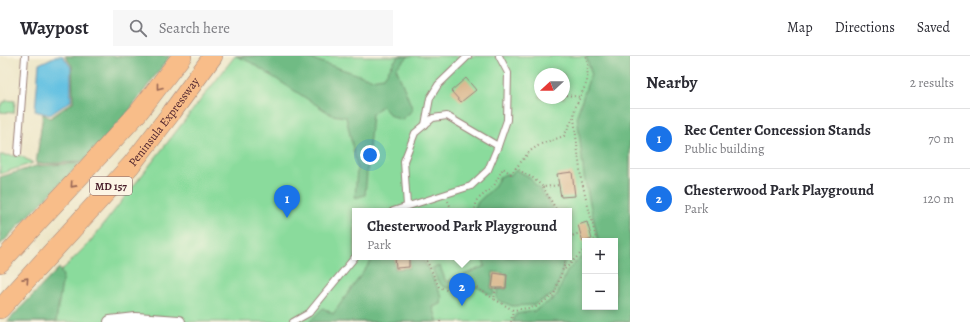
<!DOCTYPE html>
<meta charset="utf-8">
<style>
body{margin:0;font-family:Alegreya,serif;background:#f7f7f7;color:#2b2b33}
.controls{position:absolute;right:12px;bottom:12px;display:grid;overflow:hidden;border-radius:0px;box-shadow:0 2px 6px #0003}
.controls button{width:36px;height:36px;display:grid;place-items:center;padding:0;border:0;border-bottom:1px solid #e1e1e2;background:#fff;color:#2b2b33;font:20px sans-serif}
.compass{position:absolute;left:534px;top:12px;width:36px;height:36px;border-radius:50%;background:#fff;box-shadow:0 2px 6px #0003;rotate:249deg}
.you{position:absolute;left:370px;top:99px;width:14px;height:14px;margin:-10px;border:3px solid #fff;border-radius:50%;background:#1a73e8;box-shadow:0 0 0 6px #1a73e833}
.badge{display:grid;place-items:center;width:26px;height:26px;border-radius:50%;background:#1a73e8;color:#fff;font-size:13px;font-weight:700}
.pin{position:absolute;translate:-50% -33px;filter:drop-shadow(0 1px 2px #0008)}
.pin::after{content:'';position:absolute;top:21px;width:14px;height:12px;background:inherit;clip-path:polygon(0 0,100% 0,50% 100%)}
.popup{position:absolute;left:352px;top:152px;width:220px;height:52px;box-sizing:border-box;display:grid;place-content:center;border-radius:0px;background:#fff;filter:drop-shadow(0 1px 3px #0005);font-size:13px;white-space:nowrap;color:#7c7c81}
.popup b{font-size:15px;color:#2b2b33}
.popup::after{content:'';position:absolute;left:50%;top:100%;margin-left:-8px;border:8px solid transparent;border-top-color:#fff}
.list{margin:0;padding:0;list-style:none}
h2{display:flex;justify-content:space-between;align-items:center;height:52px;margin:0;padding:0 16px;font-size:17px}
h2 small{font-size:13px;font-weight:400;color:#7c7c81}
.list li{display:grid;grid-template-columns:26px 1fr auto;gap:12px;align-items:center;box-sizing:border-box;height:60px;padding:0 16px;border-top:1px solid #e1e1e2}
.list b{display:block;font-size:15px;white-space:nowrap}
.list p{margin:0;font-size:13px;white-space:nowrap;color:#7c7c81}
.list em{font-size:13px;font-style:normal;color:#7c7c81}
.icon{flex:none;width:22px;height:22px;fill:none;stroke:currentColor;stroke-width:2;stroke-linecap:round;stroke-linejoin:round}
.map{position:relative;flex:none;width:630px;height:266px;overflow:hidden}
header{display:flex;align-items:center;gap:24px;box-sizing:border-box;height:56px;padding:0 20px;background:#fff;border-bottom:1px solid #e1e1e2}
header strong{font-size:19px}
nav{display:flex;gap:22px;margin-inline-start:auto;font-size:14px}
.search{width:280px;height:36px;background:#f7f7f7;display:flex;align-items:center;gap:10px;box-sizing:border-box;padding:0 14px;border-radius:0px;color:#7c7c81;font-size:15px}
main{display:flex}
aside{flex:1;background:#fff}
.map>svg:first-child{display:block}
.green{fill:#8adb9c;stroke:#6a7d64;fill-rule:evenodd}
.forest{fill:#6fbb84;stroke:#5c6d58}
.water{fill:#64c1e2;stroke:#577086}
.building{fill:#d9b68c}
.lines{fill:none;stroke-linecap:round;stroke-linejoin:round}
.lane-casing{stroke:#9c827a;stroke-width:8}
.street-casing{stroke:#9c827a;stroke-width:14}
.primary-casing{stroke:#9c827a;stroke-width:20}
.path{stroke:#9c827a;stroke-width:2;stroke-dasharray:1 3;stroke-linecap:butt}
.lane{stroke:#fff;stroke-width:6}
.street{stroke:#fff;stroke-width:12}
.primary{stroke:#f8bd89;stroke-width:19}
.oneway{stroke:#986655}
.labels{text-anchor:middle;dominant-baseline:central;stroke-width:3.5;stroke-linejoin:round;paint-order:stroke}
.shield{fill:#fcf5e5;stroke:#7f5f63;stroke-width:1}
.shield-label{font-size:11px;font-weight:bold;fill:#4a1f2b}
.street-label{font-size:12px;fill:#4a1f2b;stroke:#fcf5e5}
</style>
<header>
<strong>Waypost</strong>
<div class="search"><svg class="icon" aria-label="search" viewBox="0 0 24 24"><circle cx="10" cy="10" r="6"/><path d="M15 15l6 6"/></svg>Search here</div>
<nav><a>Map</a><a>Directions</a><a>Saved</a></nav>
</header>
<main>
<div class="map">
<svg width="630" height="266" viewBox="0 0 630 266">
<rect width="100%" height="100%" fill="#fcf5e5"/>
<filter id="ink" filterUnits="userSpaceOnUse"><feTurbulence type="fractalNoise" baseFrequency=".025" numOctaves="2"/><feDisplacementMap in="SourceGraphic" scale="8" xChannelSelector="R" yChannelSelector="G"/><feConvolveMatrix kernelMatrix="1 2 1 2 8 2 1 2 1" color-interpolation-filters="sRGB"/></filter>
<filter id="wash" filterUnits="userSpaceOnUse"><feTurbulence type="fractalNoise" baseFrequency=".012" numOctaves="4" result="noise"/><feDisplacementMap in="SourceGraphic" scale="16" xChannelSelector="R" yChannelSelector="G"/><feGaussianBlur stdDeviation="0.9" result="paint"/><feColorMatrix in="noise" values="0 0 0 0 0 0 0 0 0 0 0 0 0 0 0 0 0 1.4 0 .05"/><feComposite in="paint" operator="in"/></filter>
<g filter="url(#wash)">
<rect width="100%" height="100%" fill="#ede6c8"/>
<!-- green -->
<g class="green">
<path d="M235 0H630V266H10L89 187ZM540 18H564V42H540ZM355 155H569V201H355ZM585 185H615V251H585Z"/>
<polygon points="6,44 15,45 14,57 0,56 0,49 2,49 3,46 6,46"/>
<polygon points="0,99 21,100 33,107 0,118"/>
</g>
<!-- forest -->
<g class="forest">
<polygon points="65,0 170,0 129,55 83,106 36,108 43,58 50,62 73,46 72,10"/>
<polygon points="236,0 303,0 371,23 384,21 398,0 409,0 396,12 413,54 401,64 391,60 382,50 372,58 365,139 355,142 357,112 346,61 332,59 250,6"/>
<polygon points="586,0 630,0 630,266 513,266 516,258 534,255 556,241 567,215 585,197 585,251 615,251 615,185 597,185 598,184 584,120 577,59 591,17"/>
<polygon points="81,107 0,189 0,121 36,110"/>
<polygon points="516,114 528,120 545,140 554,155 474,155 478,146 493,132 500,121 506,118 511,119"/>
<polygon points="374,201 395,201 395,213 409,212 410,204 424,205 442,241 441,248 433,251 438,266 309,266 323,252 333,258"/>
<path d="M482 201H565L562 217 554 238 533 249 512 250 498 244 496 242 498 233H506L507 218 493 216 491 232 494 233V238L492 240C487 237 481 232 475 231 451 228 443 243 432 212L440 210 446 226 485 210Z"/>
<polygon points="59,212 63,220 56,266 7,266"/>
</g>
<!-- water -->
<polygon class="water" points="56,0 63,0 71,11 71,45 50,59 35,55 39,8"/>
<g id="blocks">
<!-- building -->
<g class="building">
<polygon points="466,22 476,34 461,46 451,35"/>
<polygon points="572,116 575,140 561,141 557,118"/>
<polygon points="587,166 592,183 583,186 578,169"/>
<polygon points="395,201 409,201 409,211 396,212"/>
<polygon points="494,217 507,219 506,232 492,232"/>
</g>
</g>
</g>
<g filter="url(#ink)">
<use href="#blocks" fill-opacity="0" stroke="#9c827a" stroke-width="1"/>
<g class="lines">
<defs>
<g id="lane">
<polyline points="425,69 430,42 438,29 468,0"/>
<polyline points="498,90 507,64 508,17 499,0"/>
<polyline points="18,97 25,0"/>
<polyline points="393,155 471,130 488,114 498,90 447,60 433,62 415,77 404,105 407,150"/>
<polyline points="293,266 309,257 355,201"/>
</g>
<polyline id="street" points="110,266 136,263 179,266"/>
<g id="primary">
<polyline points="0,207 138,57 182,0"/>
<path id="s1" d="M0 253 131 109 172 56 213 0"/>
</g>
</defs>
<!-- lane casing -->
<use href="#lane" class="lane-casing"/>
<!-- street casing -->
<use href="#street" class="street-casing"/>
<!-- primary casing -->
<use href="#primary" class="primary-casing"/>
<!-- path -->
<g class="path">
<polyline points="566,39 580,41"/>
<polyline points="574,62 581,122 596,182 593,185"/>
<polyline points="515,112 533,122 543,131 559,129"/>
<polyline points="543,131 557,155"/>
<polyline points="448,145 452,155"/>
<polyline points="472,155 475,153 477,144 494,130 503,112 511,118 530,95 541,88 564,80 574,60 575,52 587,26 588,8 586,0"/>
<polyline points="569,181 580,177"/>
<polyline points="425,201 439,231 449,235 464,231 477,232 494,243"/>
<polyline points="565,213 585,193"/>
<polyline points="496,232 494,243 513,254 536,251 554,239 567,201"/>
<polyline points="440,266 441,262"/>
<polyline points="511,266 513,254"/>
</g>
<!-- lane -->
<use href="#lane" class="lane"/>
<!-- street -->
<use href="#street" class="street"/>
<!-- primary -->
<use href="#primary" class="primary"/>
</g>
<!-- one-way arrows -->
<defs><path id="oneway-chevron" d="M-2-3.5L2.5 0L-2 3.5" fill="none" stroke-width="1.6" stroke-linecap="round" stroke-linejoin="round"/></defs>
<g class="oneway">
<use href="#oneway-chevron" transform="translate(159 31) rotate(128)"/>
<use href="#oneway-chevron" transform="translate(73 129) rotate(132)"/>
<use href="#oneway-chevron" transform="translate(26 224) rotate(-48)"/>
</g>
</g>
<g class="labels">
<!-- shield labels -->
<rect class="shield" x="90" y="121" width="42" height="18" rx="3"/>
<g class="shield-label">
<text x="111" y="130">MD 157</text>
</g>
<!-- street labels -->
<g class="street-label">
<text stroke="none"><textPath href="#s1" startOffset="249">Peninsula Expressway</textPath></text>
</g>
</g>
</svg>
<div class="controls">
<button>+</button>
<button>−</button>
</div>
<svg class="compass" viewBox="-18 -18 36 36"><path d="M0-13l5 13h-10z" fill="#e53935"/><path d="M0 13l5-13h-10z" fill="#7c7c81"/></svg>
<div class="you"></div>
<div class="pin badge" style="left:287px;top:162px">1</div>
<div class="pin badge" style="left:462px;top:250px">2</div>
<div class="popup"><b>Chesterwood Park Playground</b>Park</div>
</div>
<aside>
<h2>Nearby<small>2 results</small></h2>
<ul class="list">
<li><span class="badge">1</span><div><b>Rec Center Concession Stands</b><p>Public building</p></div><em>70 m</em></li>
<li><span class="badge">2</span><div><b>Chesterwood Park Playground</b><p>Park</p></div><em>120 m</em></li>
</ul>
</aside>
</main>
